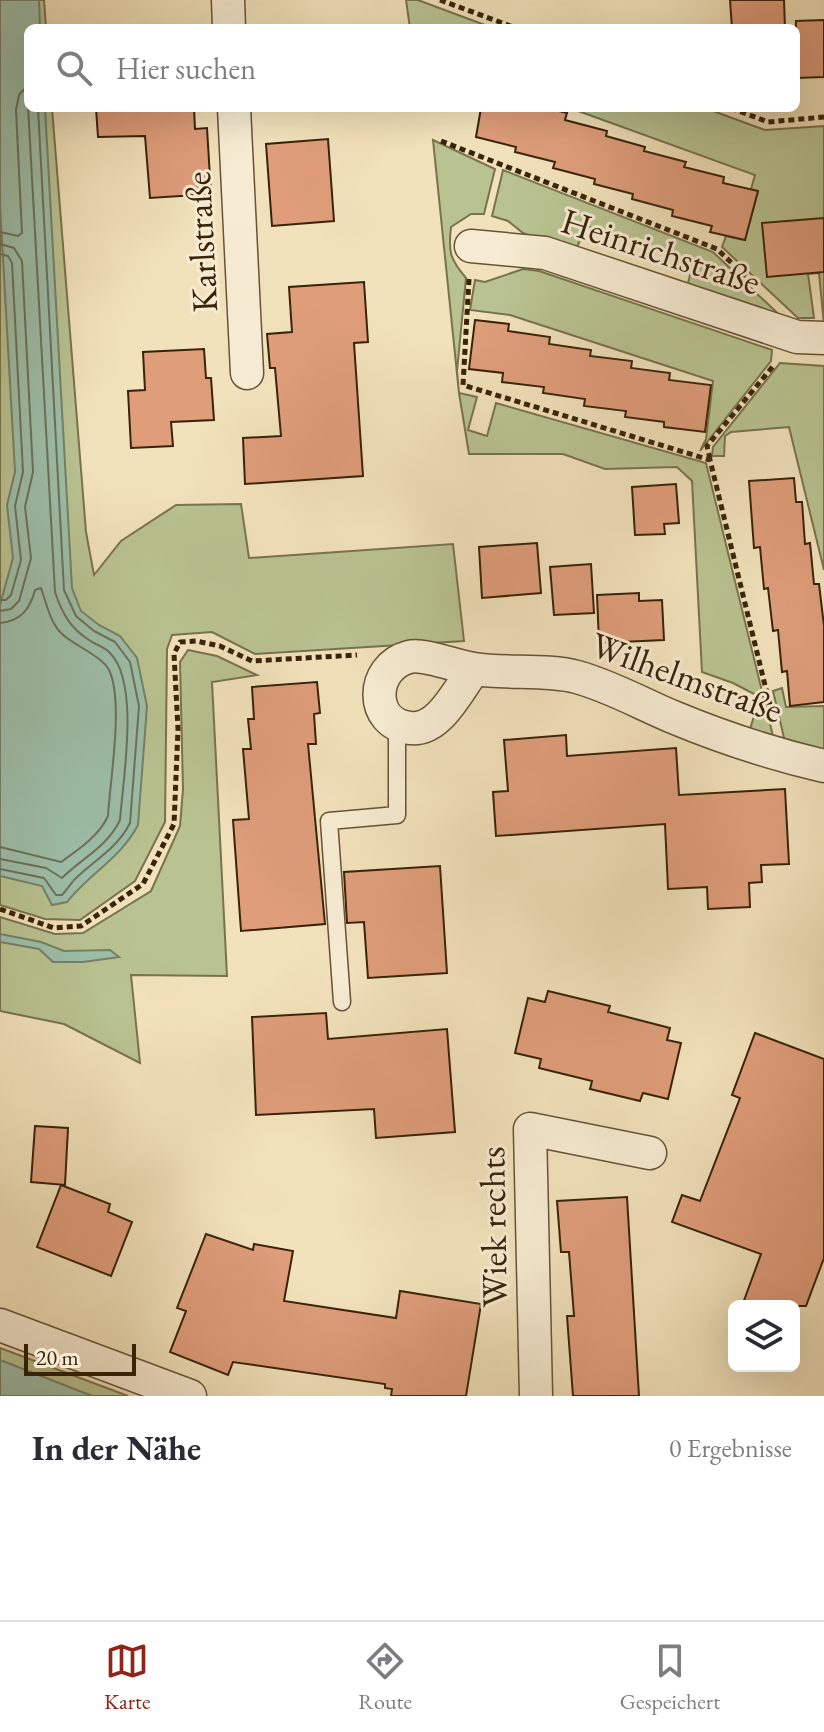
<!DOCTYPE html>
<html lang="de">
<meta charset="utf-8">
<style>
body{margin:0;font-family:"EB Garamond",serif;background:#f7f7f7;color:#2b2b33}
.controls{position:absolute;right:24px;bottom:24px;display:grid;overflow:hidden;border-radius:12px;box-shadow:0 8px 32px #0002}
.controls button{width:72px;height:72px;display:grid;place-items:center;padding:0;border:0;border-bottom:2px solid #e1e1e2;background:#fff;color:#2b2b33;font:40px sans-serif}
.scale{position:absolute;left:24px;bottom:20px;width:112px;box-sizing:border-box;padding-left:8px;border:4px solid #392309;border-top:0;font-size:22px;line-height:28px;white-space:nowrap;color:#392309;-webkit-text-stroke:6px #f7ecd3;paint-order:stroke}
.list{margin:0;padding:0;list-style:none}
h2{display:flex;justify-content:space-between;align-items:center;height:104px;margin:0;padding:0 32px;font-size:34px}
h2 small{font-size:26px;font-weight:400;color:#7c7c81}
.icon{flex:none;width:44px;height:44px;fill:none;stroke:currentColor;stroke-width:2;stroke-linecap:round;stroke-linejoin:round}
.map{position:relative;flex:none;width:824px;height:1396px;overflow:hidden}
.search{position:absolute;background:#fff;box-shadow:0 8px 32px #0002;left:24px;right:24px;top:24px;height:88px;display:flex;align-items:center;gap:20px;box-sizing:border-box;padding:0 28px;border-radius:12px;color:#7c7c81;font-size:30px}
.sheet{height:224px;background:#fff}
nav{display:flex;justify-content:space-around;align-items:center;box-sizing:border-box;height:112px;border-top:2px solid #e1e1e2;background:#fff;font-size:22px;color:#7c7c81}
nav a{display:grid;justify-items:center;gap:4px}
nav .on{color:#8f2418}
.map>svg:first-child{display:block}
.green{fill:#b9c391;stroke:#79734d;stroke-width:2}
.water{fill:#9dbfaa;stroke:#75816a;stroke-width:2}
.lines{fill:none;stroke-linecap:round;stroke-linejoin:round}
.shore{stroke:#6b715a;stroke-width:2}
.building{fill:#df9d7a;stroke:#392309;stroke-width:2}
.service-casing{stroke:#675336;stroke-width:19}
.minor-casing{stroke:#675336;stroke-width:35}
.path{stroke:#392309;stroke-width:5;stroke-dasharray:6 4;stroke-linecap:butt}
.service{stroke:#f7ecd3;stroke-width:16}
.minor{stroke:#f7ecd3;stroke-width:32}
.labels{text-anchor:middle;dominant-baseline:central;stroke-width:6;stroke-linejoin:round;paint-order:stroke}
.street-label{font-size:36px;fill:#392309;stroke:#f7ecd3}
</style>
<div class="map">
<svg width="824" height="1396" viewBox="0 0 824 1396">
<rect width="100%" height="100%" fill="#f2e2bb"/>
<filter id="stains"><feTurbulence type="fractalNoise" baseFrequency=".0025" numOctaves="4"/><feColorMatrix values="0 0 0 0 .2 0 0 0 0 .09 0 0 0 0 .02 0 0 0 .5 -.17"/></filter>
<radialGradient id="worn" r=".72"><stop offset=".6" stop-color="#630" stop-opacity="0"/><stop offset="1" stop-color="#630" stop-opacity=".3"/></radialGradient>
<!-- green -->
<g class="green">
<polygon points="0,0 44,0 46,28 28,28 28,108 52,108 86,532 94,575 121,541 176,505 241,504 249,558 453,544 464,641 255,654 212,632 172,635 167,649 165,822 135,881 80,920 45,919 0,905"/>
<polygon points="406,0 418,0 493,28 410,28"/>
<polygon points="570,108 705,108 765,130 824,126 824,325 819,273 808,274 814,318 798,318 722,247 726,236 745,240 758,191 751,189 755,175"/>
<path d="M433 140 495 169 484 214H471L451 227C448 252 450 259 466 278L457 371 459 393 477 397 468 430 487 436 496 403 706 463 773 736 750 729 760 697 733 683 702 672 692 481 677 467 605 469 563 454H469L459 393Z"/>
<polygon points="503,170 713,252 789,324 686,291 693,263 587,226 574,253 523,233 508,221 492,216"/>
<polygon points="523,269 539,271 772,350 771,361 700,451 706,439 713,381 510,315 470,310 475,280 485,282"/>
<polygon points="780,363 824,366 824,570 789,427 731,432 725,436 724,456 712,456 713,447"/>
<polygon points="188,650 217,656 257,675 212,682 227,976 131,975 140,1063 64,1024 0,1011 0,917 55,934 83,933 151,891 180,826 183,789 180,662"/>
<polygon points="782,688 786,707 824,706 824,752 785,742 773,691"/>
<polygon points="0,1348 128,1396 0,1396"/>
</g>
<!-- water -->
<g class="water">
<path d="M0 0H39L40 28H28V108H45L72 588 81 611 99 625 120 636 137 658 147 706 138 825C121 858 89 874 67 902L52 905 42 886 0 876V605L13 558 7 505 15 472 0 205Z"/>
<polygon points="0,934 41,942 64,951 110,950 119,957 83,962 53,962 39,949 0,942"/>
<polygon points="0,1360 82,1392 93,1396 0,1396"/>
</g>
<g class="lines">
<!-- shore -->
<g class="shore">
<polyline points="0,232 18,236 22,233 16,110 19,95 28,85"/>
<polyline points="0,244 14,248 22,261 33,472 25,507 31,558 19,601 11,609 0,611"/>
<polyline points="0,254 8,256 12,263 23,472 15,506 21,560 11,595 6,600 0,600"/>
<path d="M0 623C21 621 30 609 35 590L41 588C46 602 50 622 61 633 73 645 102 656 109 670 124 701 110 780 108 816 99 836 78 850 61 862L0 847"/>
<path d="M0 859 46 868 62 878C81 859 108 846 120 820 123 779 140 683 110 653 105 647 96 645 89 640 70 628 62 613 55 592L28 106"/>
<path d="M0 869 44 878 56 895H62C66 891 70 885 74 880 94 860 117 849 130 823L139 706 130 662 115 642 94 631 76 616 64 590 38 108"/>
</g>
</g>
<!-- building -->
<g class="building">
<polygon points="730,0 784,0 785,28 732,28"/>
<polygon points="824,20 824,77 796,78 796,21"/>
<polygon points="96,108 194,108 195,129 207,128 211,194 150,198 145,136 98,137"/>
<polygon points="481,108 547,108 567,113 565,120 607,131 606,136 645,147 644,151 686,162 684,167 724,177 723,183 758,191 745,240 710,232 712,226 672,216 673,210 632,199 633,194 594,184 595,179 553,168 555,162 515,152 516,147 476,137"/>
<polygon points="328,139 334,221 272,226 266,144"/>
<polygon points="824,218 824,272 767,277 762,223"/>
<polygon points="364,282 368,342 354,343 363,476 245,484 243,438 281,436 275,368 270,368 267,334 292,332 289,287"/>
<polygon points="475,320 509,324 508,331 550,337 549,344 591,350 590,356 632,361 631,368 670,373 669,380 711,385 705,432 664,427 664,422 625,417 626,411 584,406 585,399 543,393 544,387 502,382 503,373 469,369"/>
<polygon points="204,349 206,378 211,378 214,420 171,422 173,446 131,448 128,391 145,390 143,352"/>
<polygon points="794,478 796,502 802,502 805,544 810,543 814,584 819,584 824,626 824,702 790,706 787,671 782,672 778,630 773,631 768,588 764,589 760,547 754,548 749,481"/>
<polygon points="676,484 679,523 664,524 665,534 635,535 632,487"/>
<polygon points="537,543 541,593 482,598 479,547"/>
<polygon points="591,564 594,613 554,615 550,567"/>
<polygon points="639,593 639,601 662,600 664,640 599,643 597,595"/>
<polygon points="317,682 320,713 314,714 316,744 308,744 325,924 241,931 233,820 249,819 243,749 251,749 248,719 254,719 252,687"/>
<polygon points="566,735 567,756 676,748 679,795 785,789 789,864 761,865 762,882 749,883 750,907 708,909 707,887 668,889 665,824 496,836 493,792 508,791 504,740"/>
<polygon points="440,866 447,973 368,978 364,922 347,923 344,872"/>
<polygon points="548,991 610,1006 608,1012 670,1028 667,1040 681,1043 668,1099 643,1093 640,1101 590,1089 592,1081 539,1068 541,1059 515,1053 528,998 545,1002"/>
<polygon points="326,1013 328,1039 447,1029 455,1132 376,1138 374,1109 256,1115 252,1017"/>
<polygon points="755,1033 824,1059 824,1258 806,1306 742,1306 761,1254 672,1222 682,1195 700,1201 740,1098 732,1095"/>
<polygon points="35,1126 68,1128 65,1185 31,1182"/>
<polygon points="61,1185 110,1204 108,1212 132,1222 111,1276 37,1247"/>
<polygon points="627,1197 639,1396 573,1396 567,1316 574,1316 569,1252 561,1252 557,1201"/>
<polygon points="206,1234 253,1250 254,1244 293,1251 284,1301 396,1318 400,1291 481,1304 466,1396 391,1396 392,1389 385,1388 385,1384 233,1362 228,1375 170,1352 186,1311 177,1308"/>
</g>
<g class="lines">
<defs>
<polyline id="service" points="342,1002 329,821 397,815 397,726"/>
<g id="minor">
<polyline points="228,0 229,28"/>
<polyline points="234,108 247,373"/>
<polyline points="471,246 545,253 797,337 824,338"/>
<path d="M474 669C458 690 439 732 410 728 369 724 370 667 409 657 424 653 457 667 474 669 506 674 548 669 577 677 610 686 642 704 673 717 721 737 773 754 824 766"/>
<polyline points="0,1325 190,1396"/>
<polyline points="536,1396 530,1129 650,1153"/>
</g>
</defs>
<!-- service casing -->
<use href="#service" class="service-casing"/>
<!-- minor casing -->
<use href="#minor" class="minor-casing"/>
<!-- path -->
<g class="path">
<polyline points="440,0 516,28"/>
<polyline points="731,108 768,122 824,117"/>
<polyline points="441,141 717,249 755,285"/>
<polyline points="469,279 463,385 710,460 773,718"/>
<polyline points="710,459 707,446 774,365"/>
<polyline points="0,909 54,928 81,926 143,884 174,824 178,729 174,654 180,642 196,641 220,646 252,661 357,655"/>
</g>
<!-- service -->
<use href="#service" class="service"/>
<!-- minor -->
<use href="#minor" class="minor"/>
</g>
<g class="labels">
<!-- street labels -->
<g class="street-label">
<text transform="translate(201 242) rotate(-93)">Karlstraße</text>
<text transform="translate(661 251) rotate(18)">Heinrichstraße</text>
<text transform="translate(687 677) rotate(20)">Wilhelmstraße</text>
<text transform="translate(493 1227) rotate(-91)">Wiek rechts</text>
</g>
</g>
<rect width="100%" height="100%" filter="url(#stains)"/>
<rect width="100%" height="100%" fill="url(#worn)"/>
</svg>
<div class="controls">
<button><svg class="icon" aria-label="layers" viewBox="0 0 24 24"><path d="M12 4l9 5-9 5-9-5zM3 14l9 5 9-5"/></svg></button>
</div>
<div class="scale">20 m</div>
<div class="search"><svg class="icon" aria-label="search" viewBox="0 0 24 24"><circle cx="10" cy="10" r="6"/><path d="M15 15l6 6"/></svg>Hier suchen</div>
</div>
<section class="sheet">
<h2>In der Nähe<small>0 Ergebnisse</small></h2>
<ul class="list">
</ul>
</section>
<nav>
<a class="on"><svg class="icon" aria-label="map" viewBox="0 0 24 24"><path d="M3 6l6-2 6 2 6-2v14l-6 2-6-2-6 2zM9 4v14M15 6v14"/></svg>Karte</a>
<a><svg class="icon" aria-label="directions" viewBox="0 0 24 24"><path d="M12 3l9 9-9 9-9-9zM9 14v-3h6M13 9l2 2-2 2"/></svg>Route</a>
<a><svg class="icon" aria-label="saved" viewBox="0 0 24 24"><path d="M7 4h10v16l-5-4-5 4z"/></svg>Gespeichert</a>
</nav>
